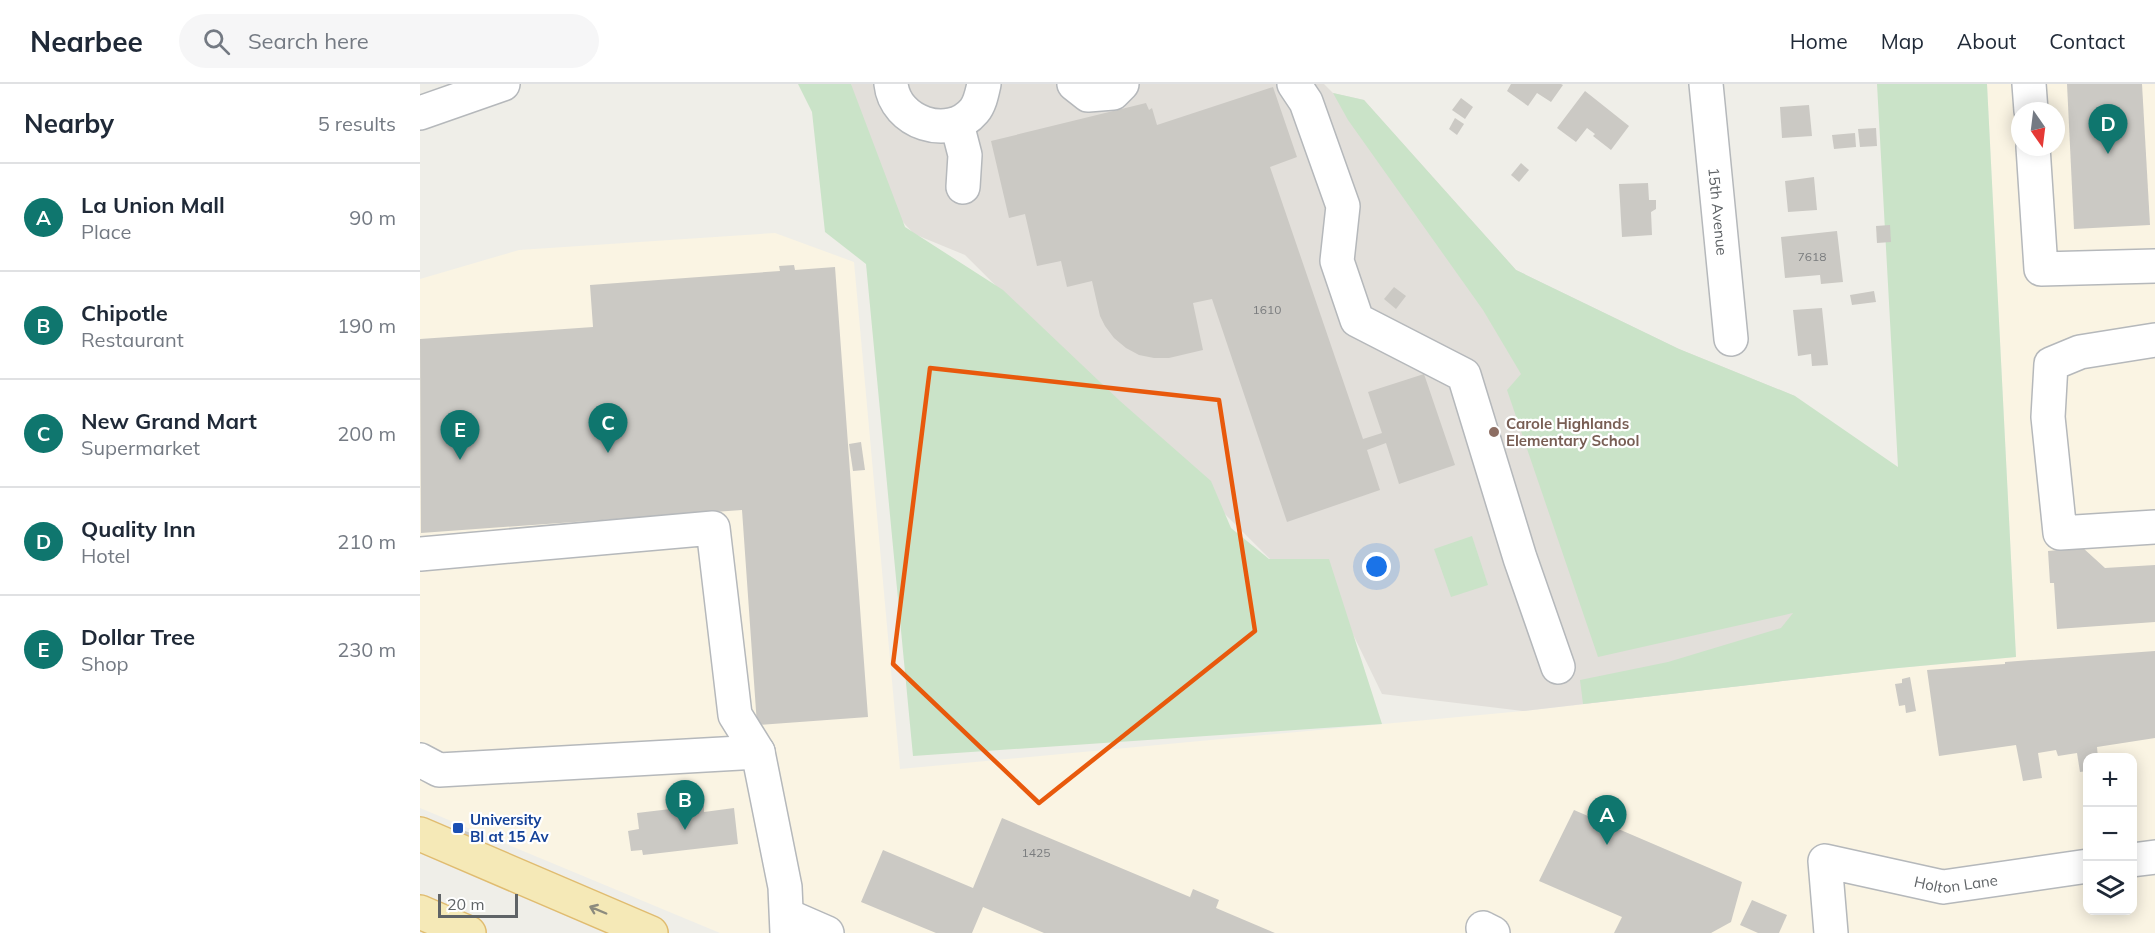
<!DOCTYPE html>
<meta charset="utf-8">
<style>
body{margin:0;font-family:Mulish,sans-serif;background:#f6f6f7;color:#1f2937}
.controls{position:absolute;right:18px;bottom:18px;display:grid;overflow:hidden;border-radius:12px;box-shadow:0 3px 15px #0003}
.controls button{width:54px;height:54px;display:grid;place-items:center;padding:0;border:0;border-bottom:2px solid #e0e1e3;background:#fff;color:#1f2937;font:30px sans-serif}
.compass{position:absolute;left:1591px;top:18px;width:54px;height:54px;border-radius:50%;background:#fff;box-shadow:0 3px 15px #0003;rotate:166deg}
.scale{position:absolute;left:18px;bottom:15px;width:80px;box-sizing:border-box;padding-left:6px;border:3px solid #5f6366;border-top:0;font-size:16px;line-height:21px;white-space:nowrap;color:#5f6366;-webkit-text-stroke:4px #fff;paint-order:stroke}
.you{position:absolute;left:957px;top:483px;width:21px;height:21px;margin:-15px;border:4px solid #fff;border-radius:50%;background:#1a73e8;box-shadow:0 0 0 9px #1a73e833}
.badge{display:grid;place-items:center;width:39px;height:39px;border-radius:50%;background:#0f766e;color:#fff;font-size:20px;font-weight:700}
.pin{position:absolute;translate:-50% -50px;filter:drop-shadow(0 2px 3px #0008)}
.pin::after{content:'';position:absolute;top:32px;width:21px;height:18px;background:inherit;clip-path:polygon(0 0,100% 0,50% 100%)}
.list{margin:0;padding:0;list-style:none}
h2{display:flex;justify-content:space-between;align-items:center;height:78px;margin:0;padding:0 24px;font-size:26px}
h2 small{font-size:20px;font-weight:400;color:#747a83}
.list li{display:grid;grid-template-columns:39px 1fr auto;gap:18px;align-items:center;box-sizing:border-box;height:108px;padding:0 24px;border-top:2px solid #e0e1e3}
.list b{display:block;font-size:22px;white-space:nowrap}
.list p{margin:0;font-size:20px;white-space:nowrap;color:#747a83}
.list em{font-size:20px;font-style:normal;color:#747a83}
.icon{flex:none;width:33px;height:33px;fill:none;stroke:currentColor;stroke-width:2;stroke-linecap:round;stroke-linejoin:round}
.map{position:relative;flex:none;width:1735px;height:849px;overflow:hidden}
header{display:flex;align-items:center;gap:36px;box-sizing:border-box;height:84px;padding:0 30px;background:#fff;border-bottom:2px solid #e0e1e3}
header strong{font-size:28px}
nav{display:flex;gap:33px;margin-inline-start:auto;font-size:21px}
.search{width:420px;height:54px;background:#f6f6f7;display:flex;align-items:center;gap:15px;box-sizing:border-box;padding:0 21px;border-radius:33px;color:#747a83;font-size:22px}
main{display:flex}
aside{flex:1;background:#fff}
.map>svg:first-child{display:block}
.commercial{fill:#faf4e3;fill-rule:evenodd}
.education{fill:#e2dfda}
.green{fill:#cae3c8}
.building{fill:#cbc9c4}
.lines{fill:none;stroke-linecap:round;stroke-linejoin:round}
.minor-casing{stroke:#b5b8bb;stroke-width:36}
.major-casing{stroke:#e0bc70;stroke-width:36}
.minor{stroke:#fff;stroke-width:33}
.major{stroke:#f5e9b7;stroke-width:33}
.oneway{stroke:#8c8b7e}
.marked{fill:none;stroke:#e8590c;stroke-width:4.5;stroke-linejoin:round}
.education-dot{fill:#8d6e63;stroke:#fff;stroke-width:2}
.transit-dot{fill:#1a4fb4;stroke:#fff;stroke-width:2}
.labels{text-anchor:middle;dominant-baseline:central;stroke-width:4.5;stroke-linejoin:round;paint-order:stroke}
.number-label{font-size:12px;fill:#7a7c7e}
.street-label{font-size:15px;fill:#5f6366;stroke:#fff}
.education-label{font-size:15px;font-weight:bold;fill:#785e54;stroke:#fff;text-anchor:start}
.transit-label{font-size:15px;font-weight:bold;fill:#164399;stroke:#fff;text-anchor:start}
</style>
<header>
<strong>Nearbee</strong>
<div class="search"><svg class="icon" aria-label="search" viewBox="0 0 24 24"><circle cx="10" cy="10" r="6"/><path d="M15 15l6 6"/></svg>Search here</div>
<nav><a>Home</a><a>Map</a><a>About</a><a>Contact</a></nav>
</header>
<main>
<aside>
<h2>Nearby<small>5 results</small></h2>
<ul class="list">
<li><span class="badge">A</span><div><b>La Union Mall</b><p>Place</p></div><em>90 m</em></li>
<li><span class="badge">B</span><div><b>Chipotle</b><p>Restaurant</p></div><em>190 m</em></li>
<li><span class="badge">C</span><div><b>New Grand Mart</b><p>Supermarket</p></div><em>200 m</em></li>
<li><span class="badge">D</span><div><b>Quality Inn</b><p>Hotel</p></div><em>210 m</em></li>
<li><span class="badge">E</span><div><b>Dollar Tree</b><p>Shop</p></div><em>230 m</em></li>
</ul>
</aside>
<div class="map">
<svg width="1735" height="849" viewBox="0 0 1735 849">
<rect width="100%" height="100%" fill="#efeee8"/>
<!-- commercial -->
<path class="commercial" d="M1567 0H1735V849H300L0 724V195L99 166 355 149 434 178 480 685 1103 627 1468 585 1596 573ZM1600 27H1636V63H1600ZM1668 674H1712V826H1668Z"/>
<!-- education -->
<polygon class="education" points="431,0 904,0 913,9 944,16 1096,186 1259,265 1375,312 1440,588 1103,627 962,610 906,495 858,483 545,171 494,150 469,123 436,71"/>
<!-- green -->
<g class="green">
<polygon points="378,0 431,0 485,143 583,206 700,317 791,397 811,444 849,475 909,475 962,640 493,672 446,180 405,148 392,28"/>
<polygon points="1457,0 1567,0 1596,573 1468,585 1163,620 1160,596 1248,578 1361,544 1373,529 1178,573 1087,306 1101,290 1063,226 928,36 913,9 944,16 1096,186 1259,265 1375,312 1478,383"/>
<polygon points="1052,452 1068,501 1031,513 1014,465"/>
</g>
<!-- building -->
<g class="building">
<polygon points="1091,0 1141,0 1143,1 1131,18 1117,9 1108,22 1087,7"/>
<polygon points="1647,0 1722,0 1730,141 1654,145"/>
<polygon points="853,3 877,73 850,83 943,355 962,349 948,308 1004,290 1035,381 979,400 966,359 947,366 960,406 867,438 792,215 773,219 783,266 749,274 734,274 719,271 706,264 694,254 685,242 680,232 672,197 647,203 641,177 617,182 605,130 589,134 571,57 726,19 729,26 732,24 737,41"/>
<polygon points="1165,7 1209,42 1191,66 1173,52 1175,50 1167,44 1156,58 1137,44"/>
<polygon points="1041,14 1053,23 1045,35 1032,26"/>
<polygon points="1389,21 1392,52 1362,54 1360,23"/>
<polygon points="1035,34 1044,40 1037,51 1029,45"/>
<polygon points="1456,44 1457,62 1440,63 1438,45"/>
<polygon points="1435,49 1436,63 1414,65 1412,51"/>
<polygon points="1101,79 1109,86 1099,98 1091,91"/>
<polygon points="1394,93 1397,126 1368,128 1365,97"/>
<polygon points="1228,99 1229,116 1236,116 1236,125 1231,128 1232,151 1202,153 1199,100"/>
<polygon points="1470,141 1471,158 1457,159 1456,142"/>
<polygon points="1417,147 1423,198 1401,200 1400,191 1365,194 1361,153"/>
<polygon points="374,181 375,186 415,183 448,633 337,641 322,426 1,449 0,255 173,243 170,201 360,187 359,182"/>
<polygon points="974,203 986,212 976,225 964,215"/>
<polygon points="1454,207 1456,218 1432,221 1430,211"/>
<polygon points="1402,224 1408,281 1392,282 1391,270 1378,272 1373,226"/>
<polygon points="441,358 445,386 433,387 429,360"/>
<polygon points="1663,464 1685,484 1735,481 1735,538 1637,545 1634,499 1630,499 1628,467"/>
<polygon points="1735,567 1735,654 1677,663 1678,674 1668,674 1668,687 1660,688 1657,669 1638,672 1636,666 1618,669 1622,694 1603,697 1596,661 1519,672 1507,586 1585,580 1585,578"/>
<polygon points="1490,593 1496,627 1486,629 1485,621 1479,622 1475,600 1482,599 1482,595"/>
<polygon points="284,721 284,728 314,724 318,760 223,771 222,766 211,767 208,747 219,745 217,729"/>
<polygon points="1154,726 1322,798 1311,838 1291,849 1194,849 1202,833 1119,797"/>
<polygon points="582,734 770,813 773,805 799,816 796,824 855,849 624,849 563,823 552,849 516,849 441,818 463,766 553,804"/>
<polygon points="45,747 54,750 52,757 43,753"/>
<polygon points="1332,816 1367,831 1359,849 1338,849 1320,841"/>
</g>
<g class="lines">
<defs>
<g id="minor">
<path d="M471 0C475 39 529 57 554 27 560 20 562 9 564 0"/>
<polyline points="654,0 668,11 693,9 702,0"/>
<polyline points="874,0 886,18 923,122 917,177 937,236 1044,291 1100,474 1138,583"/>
<path id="s1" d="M1286 0 1311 255"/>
<polyline points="1609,0 1611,27"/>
<polyline points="0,29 83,0"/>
<polyline points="537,40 545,71 543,103"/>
<polyline points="1613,63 1621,185 1735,182"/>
<polyline points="1735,256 1660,268 1631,280 1628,333 1640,449 1735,443"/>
<polyline points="0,470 293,444 315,631 338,668 365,803 367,849"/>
<polyline points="0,676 19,686 338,668"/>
<polyline points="1712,776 1735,773"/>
<polyline points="368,832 407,849"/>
<polyline points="1063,844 1073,849"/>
<path id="s2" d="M1411 849 1405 777 1523 803 1668 782"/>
</g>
<g id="major">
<polyline points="0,750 231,849"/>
<polyline points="0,828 49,849"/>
</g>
</defs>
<!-- minor casing -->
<use href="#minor" class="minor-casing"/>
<!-- major casing -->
<use href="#major" class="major-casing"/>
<!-- minor -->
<use href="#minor" class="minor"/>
<!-- major -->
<use href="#major" class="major"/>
</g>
<!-- one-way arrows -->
<defs><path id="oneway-shaft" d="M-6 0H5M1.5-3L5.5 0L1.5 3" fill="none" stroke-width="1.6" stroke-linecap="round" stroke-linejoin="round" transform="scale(1.5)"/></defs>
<use class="oneway" href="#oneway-shaft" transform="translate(178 826) rotate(-157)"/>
<!-- marked area -->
<path class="marked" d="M510 284 799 316 835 547 619 719 473 580Z"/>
<!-- markers -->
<circle class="education-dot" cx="1074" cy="348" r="6"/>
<rect class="transit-dot" x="32" y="738" width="12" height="12" rx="3"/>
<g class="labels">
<!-- number labels -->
<g class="number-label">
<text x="1392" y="172">7618</text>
<text x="847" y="225">1610</text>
<text x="616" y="768">1425</text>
</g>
<!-- street labels -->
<g class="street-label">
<text stroke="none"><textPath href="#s1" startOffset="128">15th Avenue</textPath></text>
<text stroke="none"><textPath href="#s2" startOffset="206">Holton Lane</textPath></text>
</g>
<!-- education labels -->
<g class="education-label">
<text x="1086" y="339">Carole Highlands<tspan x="1086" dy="17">Elementary School</tspan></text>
</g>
<!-- transit labels -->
<g class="transit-label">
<text x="50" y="735">University<tspan x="50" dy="17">Bl at 15 Av</tspan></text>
</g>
</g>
</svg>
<div class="controls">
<button>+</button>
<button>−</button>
<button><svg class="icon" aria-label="layers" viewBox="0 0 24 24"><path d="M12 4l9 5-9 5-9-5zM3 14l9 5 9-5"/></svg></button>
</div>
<svg class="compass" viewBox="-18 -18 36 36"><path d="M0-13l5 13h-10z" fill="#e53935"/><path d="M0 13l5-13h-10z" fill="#747a83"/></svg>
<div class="scale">20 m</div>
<div class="you"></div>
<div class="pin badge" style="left:1187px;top:761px">A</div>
<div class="pin badge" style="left:265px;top:746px">B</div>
<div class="pin badge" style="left:188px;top:369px">C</div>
<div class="pin badge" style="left:1688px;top:70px">D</div>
<div class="pin badge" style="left:40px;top:376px">E</div>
</div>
</main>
